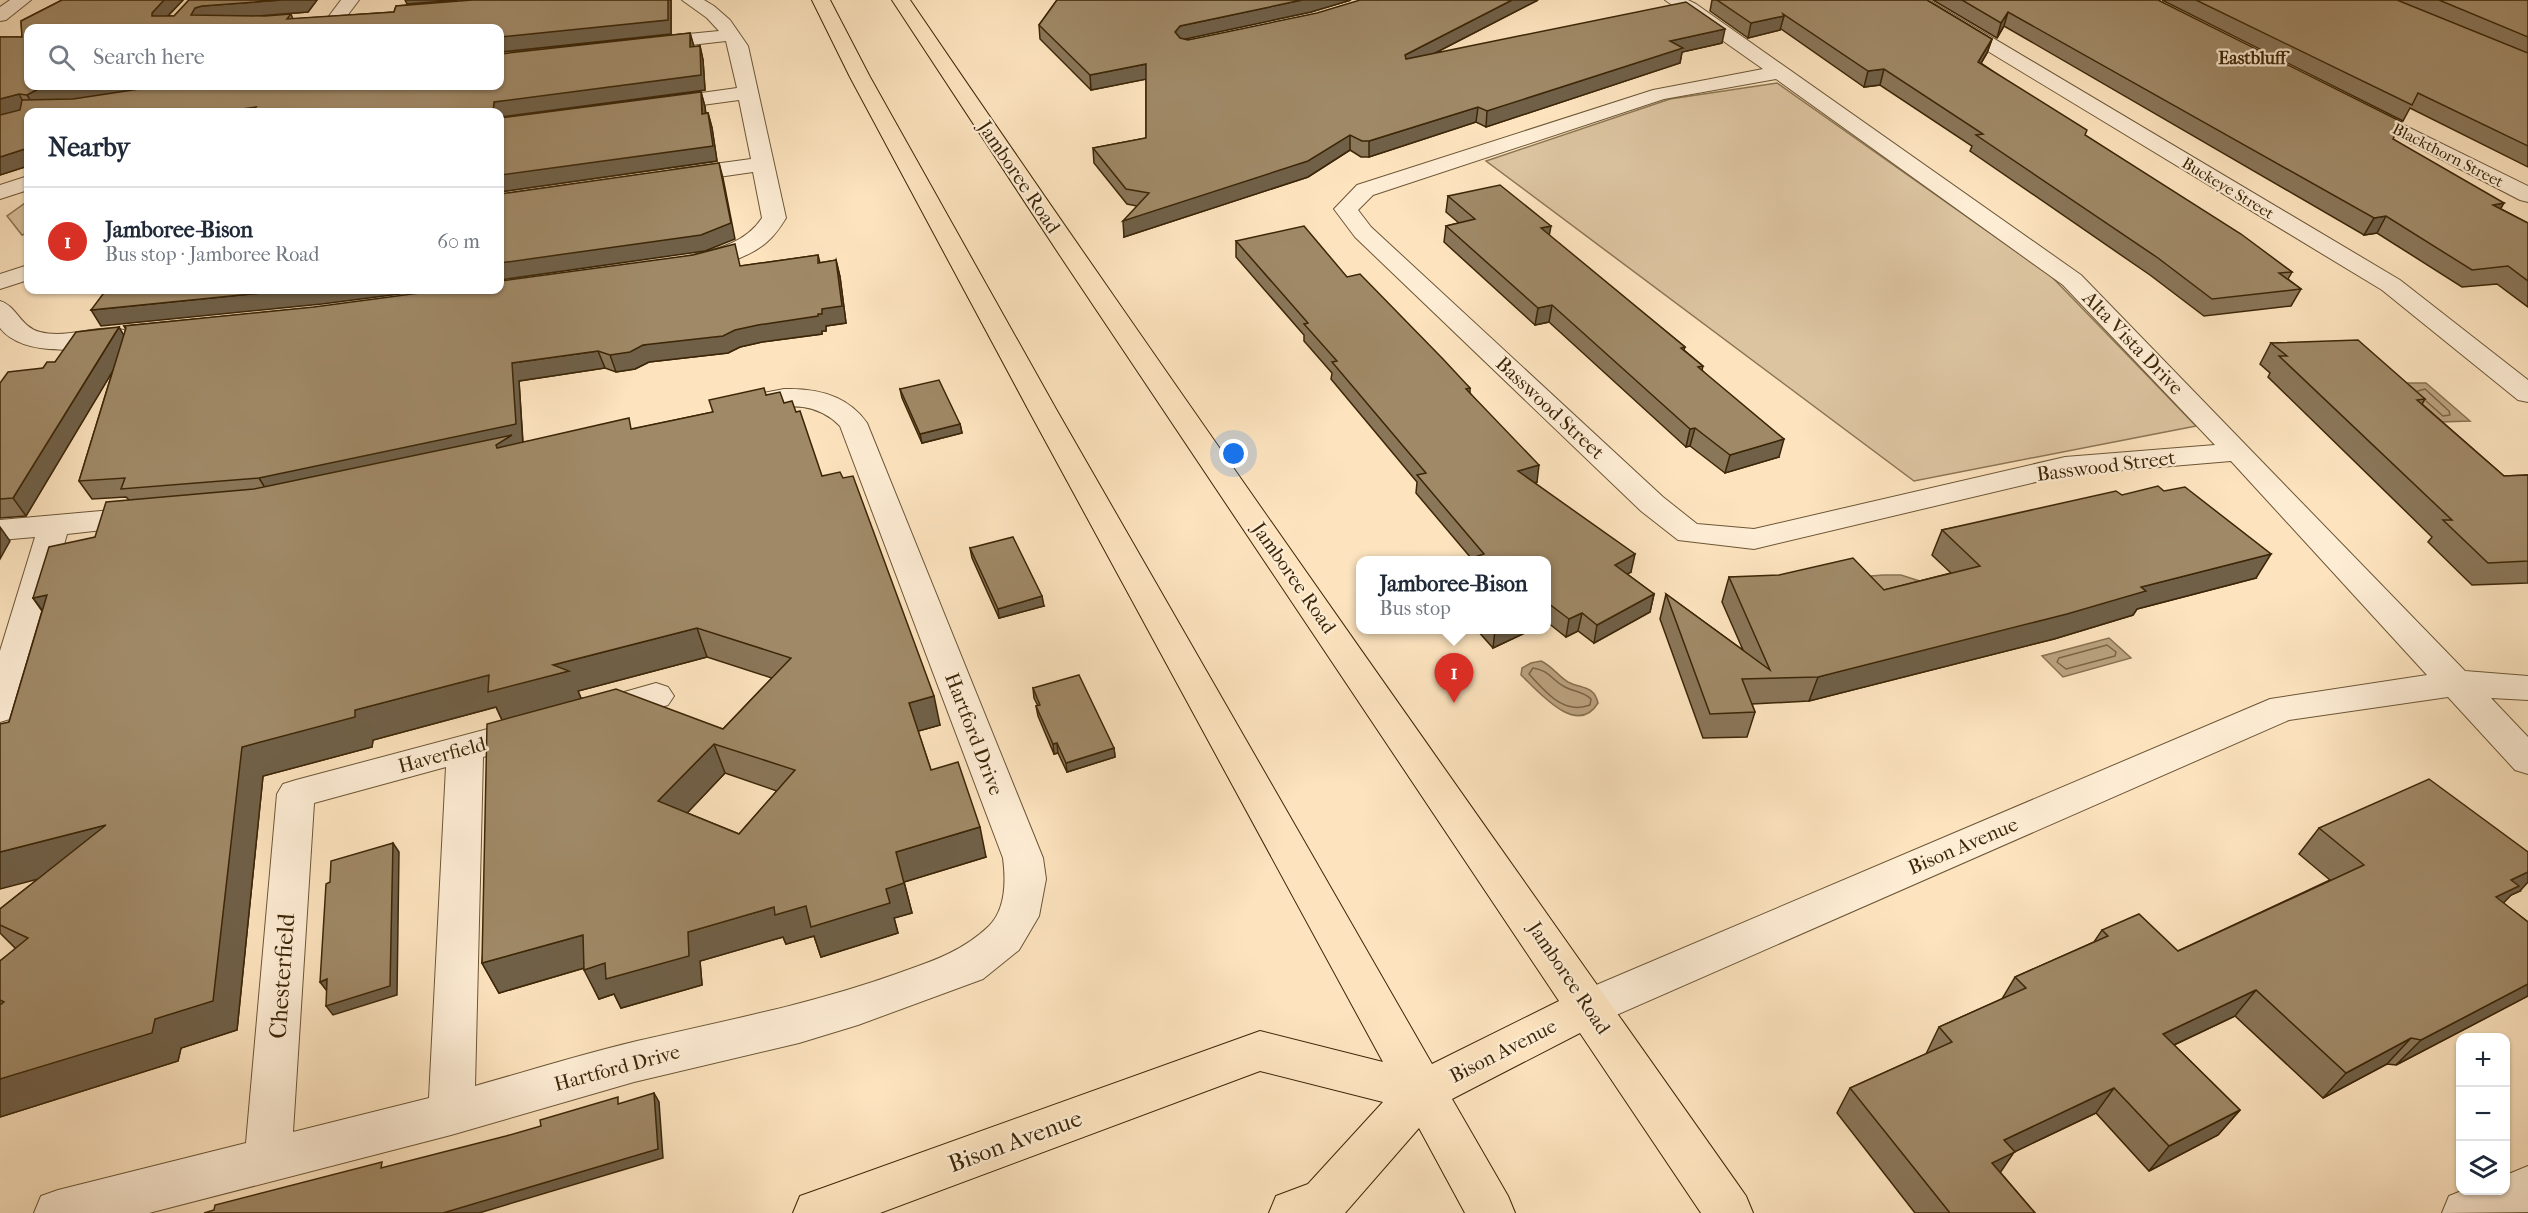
<!DOCTYPE html>
<meta charset="utf-8">
<style>
body{margin:0;font-family:"IM FELL French Canon",serif;background:#f2f2f3;color:#1f2937}
.controls{position:absolute;right:18px;bottom:18px;display:grid;overflow:hidden;border-radius:12px;box-shadow:0 2px 4px #0004}
.controls button{width:54px;height:54px;display:grid;place-items:center;padding:0;border:0;border-bottom:2px solid #e0e1e3;background:#fff;color:#1f2937;font:30px sans-serif}
.you{position:absolute;left:1234px;top:454px;width:21px;height:21px;margin:-15px;border:4px solid #fff;border-radius:50%;background:#1a73e8;box-shadow:0 0 0 9px #1a73e833}
.badge{display:grid;place-items:center;width:39px;height:39px;border-radius:50%;background:#d93025;color:#fff;font-size:20px;font-weight:700}
.pin{position:absolute;translate:-50% -50px;filter:drop-shadow(0 2px 3px #0008)}
.pin::after{content:'';position:absolute;top:32px;width:21px;height:18px;background:inherit;clip-path:polygon(0 0,100% 0,50% 100%)}
.popup{position:absolute;left:1356px;top:556px;width:195px;height:78px;box-sizing:border-box;display:grid;place-content:center;border-radius:12px;background:#fff;filter:drop-shadow(0 2px 4px #0005);font-size:20px;white-space:nowrap;color:#747a83}
.popup b{font-size:22px;color:#1f2937}
.popup::after{content:'';position:absolute;left:50%;top:100%;margin-left:-12px;border:12px solid transparent;border-top-color:#fff}
.list{margin:0;padding:0;list-style:none}
h2{display:flex;justify-content:space-between;align-items:center;height:78px;margin:0;padding:0 24px;font-size:26px}
h2 small{font-size:20px;font-weight:400;color:#747a83}
.list li{display:grid;grid-template-columns:39px 1fr auto;gap:18px;align-items:center;box-sizing:border-box;height:108px;padding:0 24px;border-top:2px solid #e0e1e3}
.list b{display:block;font-size:22px;white-space:nowrap}
.list p{margin:0;font-size:20px;white-space:nowrap;color:#747a83}
.list em{font-size:20px;font-style:normal;color:#747a83}
.icon{flex:none;width:33px;height:33px;fill:none;stroke:currentColor;stroke-width:2;stroke-linecap:round;stroke-linejoin:round}
.map{position:relative;flex:none;width:2528px;height:1213px;overflow:hidden}
.search{position:absolute;background:#fff;box-shadow:0 2px 4px #0004;left:24px;top:24px;width:480px;height:66px;display:flex;align-items:center;gap:15px;box-sizing:border-box;padding:0 21px;border-radius:12px;color:#747a83;font-size:22px}
.panel{position:absolute;background:#fff;box-shadow:0 2px 4px #0004;left:24px;top:108px;width:480px;height:186px;border-radius:12px}
.map>svg:first-child{display:block}
.green{fill:#dcc4a0;stroke:#8c7554;stroke-width:1.5}
.water{fill:#bba380;stroke:#887150;stroke-width:1.5}
.lines{fill:none;stroke-linecap:round;stroke-linejoin:round}
.shore{stroke:#7c6444;stroke-width:1.5}
.minor-casing{stroke:#6c5635;stroke-width:2}
.major-casing{stroke:#3c2607;stroke-width:2}
.minor{fill:#feedd5;fill-rule:evenodd}
.major{fill:#fde4bf;fill-rule:evenodd}
.wall{fill:#8a7659;stroke:#3c2607;stroke-width:1.5;fill-rule:evenodd}
.shaded-wall{fill:#706048;stroke:#3c2607;stroke-width:1.5}
.building{fill:#a08967;stroke:#3c2607;stroke-width:1.5;fill-rule:evenodd}
.labels{text-anchor:middle;dominant-baseline:central;stroke-width:4.5;stroke-linejoin:round;paint-order:stroke}
.far-street-label{font-size:16px;fill:#3c2607;stroke:#feedd5}
.far-quarter-label{font-size:18px;font-weight:bold;fill:#3c2607;stroke:#feedd5}
.street-label{font-size:20px;fill:#3c2607;stroke:#feedd5}
.near-street-label{font-size:24px;fill:#3c2607;stroke:#feedd5}
</style>
<div class="map">
<svg width="2528" height="1213" viewBox="0 0 2528 1213">
<rect width="100%" height="100%" fill="#fde4bf"/>
<filter id="stains"><feTurbulence type="fractalNoise" baseFrequency=".00333" numOctaves="4"/><feColorMatrix values="0 0 0 0 .2 0 0 0 0 .09 0 0 0 0 .02 0 0 0 .5 -.17"/></filter>
<radialGradient id="worn" r=".72"><stop offset=".6" stop-color="#630" stop-opacity="0"/><stop offset="1" stop-color="#630" stop-opacity=".3"/></radialGradient>
<!-- green -->
<g class="green">
<polygon points="1777,83 2051,276 2196,426 1914,481 1486,161 1670,99"/>
<polygon points="28,201 28,233 22,235 7,216"/>
</g>
<!-- water -->
<g class="water">
<polygon points="2398,383 2426,383 2470,421 2441,422"/>
<polygon points="1883,575 1901,575 1929,584 1883,593 1867,579 1871,576"/>
<polygon points="2109,638 2131,658 2063,677 2042,656"/>
<path d="M1541 661C1552 666 1558 676 1568 682 1581 689 1594 685 1598 703 1577 738 1538 691 1521 675L1522 668 1531 663Z"/>
</g>
<g class="lines">
<!-- shore -->
<g class="shore">
<polyline points="2418,391 2425,389 2449,411 2450,415 2443,416 2426,401"/>
<polygon points="2107,645 2116,652 2115,656 2066,669 2057,662 2059,658"/>
<path d="M1533 668C1551 671 1551 680 1565 687 1574 692 1583 691 1591 699L1590 705C1563 715 1546 692 1529 674Z"/>
</g>
<defs>
<g id="minor">
<polygon points="10,0 31,0 6,20 0,21 0,7"/>
<polygon points="341,0 359,0 344,20 332,20 329,16"/>
<path d="M682 0H704L714 6 730 20 748 46 786 218C781 226 776 234 768 241 751 257 707 273 684 267L681 262 684 257C713 250 744 245 762 218L753 172 677 183 669 181 666 176 669 171 677 169 751 159 739 100 658 111 651 109 648 105 651 101 658 99 737 88 726 41 647 50 640 48 637 44 640 40 647 38 719 31 707 18Z"/>
<path d="M1665 0H1688L1696 4 2081 275 2465 671 2528 676V700L2491 698 2528 737V774L2515 770 2448 697 2289 720 1605 1020 1590 1026 1575 1020 1569 1007 1575 994 2270 699 2427 675 2231 461 2065 475 1754 549 1678 540 1641 511 1355 237 1334 209 1357 185 1653 90 1763 69ZM1776 79 2063 285 2215 445 2065 457 1754 529 1697 524 1663 497 1371 227 1358 210 1373 195 1664 99Z"/>
<polygon points="1907,0 1929,0 2400,280 2528,380 2528,402 2518,400 2382,290 1910,4"/>
<polygon points="2359,103 2528,186 2528,202 2520,200 2352,113 2349,109 2352,105"/>
<polygon points="28,176 28,190 0,199 0,185"/>
<polygon points="28,265 28,280 0,289 0,274"/>
<path d="M0 301C17 306 20 327 40 332 68 339 97 324 124 330L128 336 124 342C91 350 24 359 0 328Z"/>
<path d="M784 389C816 388 848 395 867 423L1043 858 1046 879 1039 916 1019 950 983 979 858 1025 799 1043 634 1082 451 1135 149 1213H34L41 1196 58 1190 246 1143 277 794 283 784 296 780 529 718 542 722 547 731 542 740 483 757 475 1086C528 1071 582 1054 637 1041 724 1021 812 1004 896 974 930 962 962 952 989 926 1006 909 1006 881 1003 858L840 426C817 403 791 404 761 410 749 412 740 415 728 412L724 406 728 400ZM446 767 429 1098 293 1132 314 803Z"/>
<polygon points="146,507 157,510 161,517 157,524 67,534 18,709 13,718 0,722 0,651 35,537 0,540 0,520"/>
<polygon points="656,683 668,687 674,696 668,705 602,724 589,720 584,711 589,702"/>
<polygon points="2528,1166 2528,1212 2442,1213 2449,1196 2464,1190 2506,1190 2506,1175"/>
</g>
<path id="major" d="M812 0H830L870 77 1056 409 1432 1064 1559 1001 1061 257 892 0H910C1184 402 1466 799 1746 1196L1753 1213H1701L1580 1033 1452 1099 1508 1196 1515 1213H1465L1419 1128 1345 1213H1269L1276 1196 1308 1184 1383 1102 1260 1071 880 1213H793L800 1196 817 1190 1260 1031 1383 1062 1028 409 850 77Z"/>
</defs>
<!-- minor casing -->
<use href="#minor" class="minor-casing"/>
<!-- major casing -->
<use href="#major" class="major-casing"/>
<!-- minor -->
<use href="#minor" class="minor"/>
<!-- major -->
<use href="#major" class="major"/>
</g>
<!-- wall -->
<g class="wall">
<path d="M62 0H183L168 16H174L189 0H317L308 12 254 16H265L291 14 293 19 394 12 396 6 472 0H671V34L500 52V54L690 33 694 47 700 46 703 60 705 90 500 117V118L701 92 705 107 706 113H708L712 128 717 161 500 192V193V112H28V166L0 175V37H22L21 21ZM28 28H500V86H159L73 99 158 86H28Z"/>
<polygon points="1057,0 1351,0 1311,12 1184,39 1188,40 1538,0 1437,52 1722,43 1682,52 1680,63 1486,127 1476,122 1369,157 1361,157 1350,150 1308,177 1124,237 1137,206 1127,204 1094,163 1093,148 1146,138 1146,79 1091,90 1040,39 1039,25"/>
<polygon points="1712,0 1927,0 1992,39 1987,53 1981,63 2085,135 2292,272 2288,279 2301,289 2291,306 2204,316 2150,275 1970,151 1972,146 1880,85 1864,87 1781,29 1780,30 1748,38 1710,11"/>
<polygon points="1933,0 2158,0 2393,139 2501,209 2528,223 2528,307 2497,284 2462,287 2377,233 2364,235 2004,26 1997,38"/>
<polygon points="2162,0 2528,0 2528,167 2410,108 2403,121"/>
<polygon points="1448,196 1549,236 1685,347 1684,350 1703,366 1702,370 1779,457 1725,473 1690,446 1686,447 1549,322 1535,325 1444,242 1446,226 1459,223 1446,212"/>
<polygon points="1236,241 1347,277 1470,388 1470,393 1537,482 1535,483 1631,572 1627,574 1654,594 1650,612 1594,643 1578,631 1566,637 1547,622 1547,561 1471,558 1416,493 1417,482 1331,379 1332,373 1304,341 1304,335 1236,257"/>
<path d="M818 255 820 263 836 260 840 277 846 323 826 326V331H822V334L762 342 740 347 728 353 649 362 635 369 616 372 605 368 519 381 523 442 633 429 713 412 766 395 784 403 822 476 940 725 918 731 931 770 986 857 904 882 912 913 894 918 898 933 821 957 814 936 786 944 783 937 700 961 702 985 621 1008 614 994 599 999 584 968 499 993 482 963 502 720 496 707 373 740 372 747 263 776 237 1030 181 1048 178 1061 0 1117V961L16 949 0 933V909L39 878 9 722 42 611 33 598 95 537 129 500 126 497 92 499 79 481 113 370 26 516 0 518V383L43 368 55 362 124 336 126 330 124 326 741 266ZM707 657 772 678 723 729 581 698 578 691ZM725 773 777 791 739 834 687 813Z"/>
<polygon points="2271,343 2425,399 2422,404 2504,476 2528,475 2528,583 2472,585 2428,542 2432,537 2268,377 2270,373 2260,364"/>
<polygon points="900,389 960,424 962,433 922,443 902,398"/>
<polygon points="2122,495 2256,578 2137,609 2133,615 2054,639 1809,701 1752,704 1755,712 1747,737 1703,738 1660,619 1666,594 1743,650 1722,602 1729,577 1884,590 1951,573 1932,555 1942,530"/>
<polygon points="970,548 1044,606 999,618 972,558"/>
<polygon points="1477,630 1531,630 1493,648"/>
<polygon points="1033,688 1114,748 1115,757 1067,772 1058,753 1054,754 1038,716 1036,706 1038,706 1034,698"/>
<polygon points="2319,828 2520,891 2511,895 2503,903 2528,922 2528,996 2396,1065 2387,1064 2323,1098 2235,1016 2174,1045 2240,1110 2218,1135 2149,1171 2096,1113 2014,1152 2000,1172 2035,1213 1915,1213 1837,1113 1850,1088 1926,1054 1939,1027 2002,999 2015,977 2094,942 2102,930 2178,951 2330,880 2299,854"/>
</g>
<!-- shaded-wall -->
<g class="shaded-wall">
<polygon points="164,0 183,0 158,26 152,16 152,13"/>
<polygon points="281,0 317,0 308,12 209,20 191,15 195,8 202,6"/>
<polygon points="405,0 458,0 407,4"/>
<polygon points="668,0 671,0 671,34 500,52 500,54 500,37"/>
<polygon points="1302,0 1351,0 1311,12 1181,40 1175,32 1180,26"/>
<polygon points="1512,0 1538,0 1404,69 1405,55"/>
<polygon points="2008,12 2004,26 1997,38 2001,23"/>
<polygon points="1784,16 1780,30 1748,38 1751,23"/>
<polygon points="1725,29 1722,43 1682,52 1680,63 1486,127 1487,111 1670,41"/>
<polygon points="690,33 694,47 690,47"/>
<polygon points="1992,39 1987,53 1973,77 1978,62"/>
<polygon points="700,46 703,60 705,90 500,117 500,118 500,112 493,112 494,102"/>
<polygon points="1146,64 1147,79 1091,90 1090,75"/>
<polygon points="1884,69 1880,85 1864,87 1868,71"/>
<polygon points="61,86 158,86 36,110 27,95 38,89"/>
<polygon points="701,92 705,107 706,129 702,114"/>
<polygon points="19,94 27,109 0,116 0,99"/>
<polygon points="256,107 258,112 220,112"/>
<polygon points="1478,107 1476,122 1369,157 1369,141"/>
<polygon points="708,113 712,128 717,161 500,192 500,193 500,175"/>
<polygon points="1350,135 1350,150 1308,177 1124,237 1123,221"/>
<polygon points="28,148 28,166 0,175 0,157"/>
<polygon points="719,163 723,178 735,239 705,251 500,280 500,263"/>
<polygon points="2504,203 2494,220 2493,205"/>
<polygon points="2386,216 2377,233 2364,235 2374,218"/>
<polygon points="1551,226 1548,242 1541,228"/>
<polygon points="836,260 840,277 846,323 826,326 826,331 822,331 822,334 762,342 740,347 728,353 649,362 635,369 616,372 610,355 643,345 818,314 822,309"/>
<polygon points="292,290 431,290 322,304 101,326 91,310"/>
<polygon points="1552,305 1549,322 1535,325 1538,308"/>
<polygon points="119,327 129,344 26,516 13,498"/>
<polygon points="598,351 605,368 519,381 524,463 270,496 259,478 512,363"/>
<polygon points="960,424 962,433 922,443 920,434"/>
<polygon points="1695,428 1690,446 1686,447 1690,429"/>
<polygon points="1784,439 1779,457 1725,473 1730,455"/>
<polygon points="1539,465 1537,482 1516,488 1518,471"/>
<polygon points="0,527 10,541 0,559"/>
<polygon points="1635,554 1631,572 1611,583 1615,565"/>
<polygon points="2271,554 2256,578 2137,609 2133,615 2054,639 1809,701 1818,677 2141,587"/>
<polygon points="1654,594 1650,612 1594,643 1597,625"/>
<polygon points="47,595 55,627 33,598"/>
<polygon points="1042,596 1044,606 999,618 998,609"/>
<polygon points="1549,604 1547,618 1547,605"/>
<polygon points="1582,613 1578,631 1566,637 1569,619"/>
<polygon points="697,628 707,657 578,691 582,701 503,722 496,707 373,740 372,747 263,776 237,1030 181,1048 178,1061 0,1117 0,1079 155,1019 242,747 355,710 489,675 553,665"/>
<polygon points="1495,630 1531,630 1493,648"/>
<polygon points="934,696 940,725 915,732 909,703"/>
<polygon points="1057,743 1058,753 1054,754 1053,744"/>
<polygon points="714,744 725,773 671,830 658,801"/>
<polygon points="1114,748 1115,757 1067,772 1066,763"/>
<polygon points="106,825 130,855 0,889 0,852"/>
<polygon points="980,827 986,857 904,882 912,913 894,918 898,933 821,957 814,936 786,944 783,937 700,961 702,985 621,1008 614,994 599,999 584,970 688,932 774,907 806,906 886,889 896,852"/>
<polygon points="393,843 399,852 397,995 333,1015 326,1006"/>
<polygon points="2528,872 2528,882 2520,891 2511,895 2494,913 2472,924 2511,880"/>
<polygon points="583,935 598,964 499,993 482,963"/>
<polygon points="327,979 327,991 320,982"/>
<polygon points="2528,984 2528,996 2396,1065 2421,1040"/>
<polygon points="2256,990 2235,1016 2144,1059 2163,1034"/>
<polygon points="2411,1038 2387,1064 2323,1098 2346,1073"/>
<polygon points="2114,1088 2096,1113 2014,1152 1998,1176 1976,1187 2004,1140"/>
<polygon points="654,1093 659,1102 663,1158 479,1213 443,1213"/>
<polygon points="2240,1110 2218,1135 2149,1171 2169,1146"/>
</g>
<!-- building -->
<g class="building">
<polygon points="62,0 164,0 152,13 152,16 174,16 189,0 281,0 202,6 195,8 191,15 265,16 291,14 287,19 394,12 396,6 472,0 668,0 668,20 500,37 500,28 28,28 28,86 61,86 38,89 27,95 19,94 0,99 0,37 22,37 21,21"/>
<polygon points="1057,0 1302,0 1180,26 1175,32 1180,38 1188,40 1317,13 1360,0 1512,0 1405,55 1406,59 1686,2 1725,29 1670,41 1683,48 1487,111 1478,107 1369,141 1362,141 1350,135 1308,161 1123,221 1149,193 1126,189 1093,148 1146,138 1146,64 1090,75 1039,25"/>
<polygon points="1717,0 1927,0 1992,39 1978,62 2087,130 2085,135 2241,234 2292,272 2279,273 2301,289 2212,299 2158,258 1976,135 1983,134 1884,69 1868,71 1783,14 1784,16 1751,23"/>
<polygon points="1962,0 2158,0 2402,122 2393,139 2504,203 2493,205 2528,223 2528,281 2508,266 2472,270 2386,216 2374,218 2008,12 2001,23"/>
<polygon points="2196,0 2397,0 2528,53 2528,146 2418,93 2412,105"/>
<polygon points="2439,0 2528,0 2528,37"/>
<polygon points="690,33 690,47 700,46 701,75 494,102 493,112 252,112 256,107 220,112 28,112 28,148 0,157 0,115 20,110 22,100 73,99 159,86 500,86 500,54"/>
<polygon points="701,92 702,114 708,113 713,146 500,175 500,118"/>
<polygon points="719,163 731,223 701,235 500,263 500,194"/>
<polygon points="1500,185 1551,226 1541,228 1685,347 1681,348 1703,366 1698,367 1784,439 1730,455 1695,428 1690,429 1552,305 1538,308 1446,226 1475,219 1448,196"/>
<polygon points="1304,226 1347,277 1360,274 1443,359 1470,388 1466,389 1539,465 1518,471 1635,554 1615,565 1654,594 1597,625 1582,613 1569,619 1549,604 1547,605 1547,561 1463,561 1484,554 1417,475 1426,473 1332,362 1337,361 1304,324 1308,323 1236,241"/>
<polygon points="735,244 740,266 818,255 818,263 836,260 842,306 822,309 822,314 818,314 818,316 758,325 735,330 723,336 643,345 630,352 610,355 598,351 512,363 516,424 259,478 121,489 125,478 79,481 126,328 124,326 314,307 442,290 500,290 500,281 693,255"/>
<polygon points="106,290 292,290 91,310"/>
<polygon points="119,327 13,498 0,499 0,383 8,372 43,368 47,362 55,362 76,332"/>
<polygon points="2358,340 2425,399 2417,400 2504,476 2528,475 2528,561 2488,563 2443,520 2452,520 2279,356 2287,356 2271,343"/>
<polygon points="939,380 960,424 920,434 900,389"/>
<path d="M764 388 766 395 780 392 784 403 792 401 796 412 800 411 822 476 840 472 843 478 853 476 934 696 909 703 931 770 958 762 980 827 896 852 904 883 886 889 890 903 811 927 806 906 775 915 774 907 688 932 689 956 606 979 605 963 584 970 583 935 482 963 487 724 616 689 723 729 791 658 697 628 553 665 569 671 488 692 489 675 355 710V717L242 747 213 1001 155 1019 152 1033 0 1079V1005L4 1002 0 1000V961L28 938 0 925V909L106 825 0 852V724L9 722 47 595 33 598 49 547 95 537 106 502 254 489 512 435 496 445 497 448 629 418 631 429 713 412 709 400ZM714 744 795 770 739 834 658 801Z"/>
<polygon points="2158,486 2164,491 2185,487 2271,554 2141,587 2146,591 2067,614 1818,677 1742,679 1755,712 1710,714 1666,594 1770,670 1729,577 1779,575 1853,558 1884,590 1980,566 1942,530 2116,491 2122,495"/>
<polygon points="1013,537 1042,596 998,609 970,548"/>
<polygon points="1079,675 1114,748 1066,763 1057,743 1053,744 1036,706 1040,705 1033,688"/>
<polygon points="2429,779 2528,852 2528,872 2511,880 2519,886 2496,897 2528,922 2528,984 2421,1040 2411,1038 2346,1073 2256,990 2163,1034 2240,1110 2169,1146 2114,1088 2004,1140 2015,1152 1992,1163 2035,1213 1950,1213 1850,1088 1952,1042 1939,1027 2026,988 2015,977 2108,936 2102,930 2139,914 2178,951 2364,865 2319,828"/>
<polygon points="393,843 390,986 326,1006 327,979 320,982 326,884 330,882 331,861"/>
<polygon points="654,1093 658,1149 443,1213 204,1213 214,1210 215,1205 382,1162 381,1168 506,1136 541,1126 540,1120 618,1097 618,1104"/>
</g>
<g class="labels">
<!-- far-street labels -->
<g class="far-street-label">
<text transform="translate(2448 155) rotate(27)">Blackthorn Street</text>
<text transform="translate(2228 188) rotate(31)">Buckeye Street</text>
</g>
<!-- far-quarter labels -->
<g class="far-quarter-label">
<text x="2252" y="58">Eastbluff</text>
</g>
<!-- street labels -->
<g class="street-label">
<text transform="translate(1019 177) rotate(56)">Jamboree Road</text>
<text transform="translate(2133 343) rotate(46)">Alta Vista Drive</text>
<text transform="translate(1550 408) rotate(43)">Basswood Street</text>
<text transform="translate(2106 466) rotate(-7)">Basswood Street</text>
<text transform="translate(1294 578) rotate(55)">Jamboree Road</text>
<text transform="translate(974 734) rotate(69)">Hartford Drive</text>
<text transform="translate(442 755) rotate(-15)">Haverfield</text>
<text transform="translate(1963 846) rotate(-23)">Bison Avenue</text>
<text transform="translate(1569 978) rotate(56)">Jamboree Road</text>
<text transform="translate(1503 1051) rotate(-27)">Bison Avenue</text>
<text transform="translate(617 1068) rotate(-15)">Hartford Drive</text>
</g>
<!-- near-street labels -->
<g class="near-street-label">
<text transform="translate(282 976) rotate(-86)">Chesterfield</text>
<text transform="translate(1015 1141) rotate(-20)">Bison Avenue</text>
</g>
</g>
<rect width="100%" height="100%" filter="url(#stains)"/>
<rect width="100%" height="100%" fill="url(#worn)"/>
</svg>
<div class="controls">
<button>+</button>
<button>−</button>
<button><svg class="icon" aria-label="layers" viewBox="0 0 24 24"><path d="M12 4l9 5-9 5-9-5zM3 14l9 5 9-5"/></svg></button>
</div>
<div class="you"></div>
<div class="pin badge" style="left:1454px;top:703px">1</div>
<div class="popup"><b>Jamboree-Bison</b>Bus stop</div>
<div class="search"><svg class="icon" aria-label="search" viewBox="0 0 24 24"><circle cx="10" cy="10" r="6"/><path d="M15 15l6 6"/></svg>Search here</div>
<section class="panel">
<h2>Nearby<small></small></h2>
<ul class="list">
<li><span class="badge">1</span><div><b>Jamboree-Bison</b><p>Bus stop · Jamboree Road</p></div><em>60 m</em></li>
</ul>
</section>
</div>
